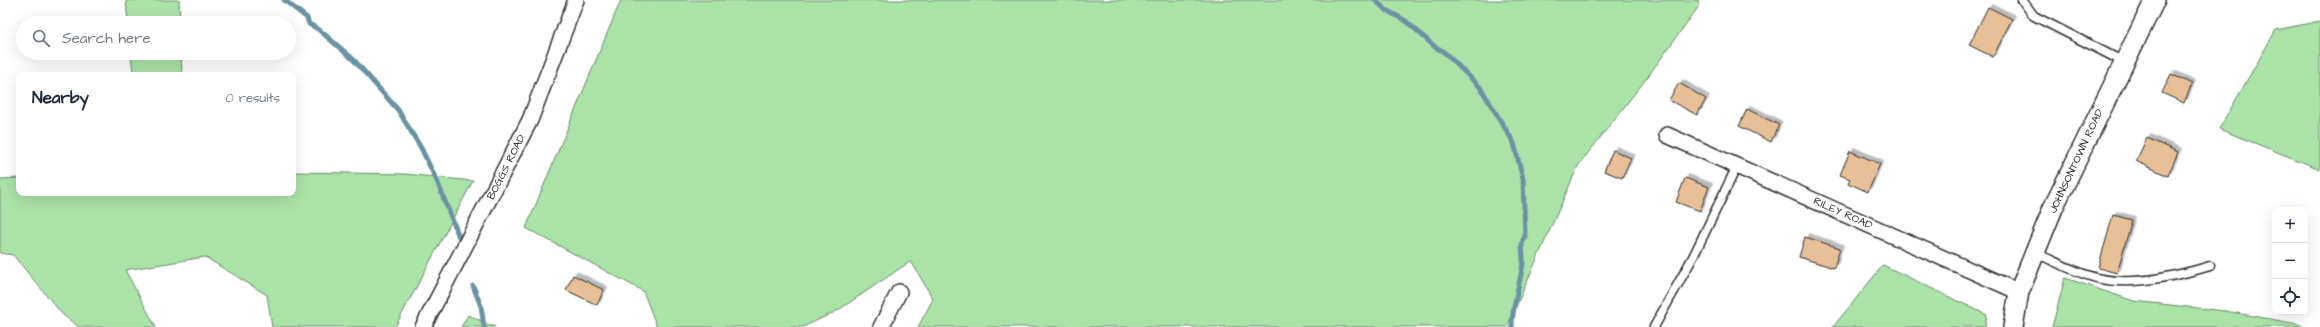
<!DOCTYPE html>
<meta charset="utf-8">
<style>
body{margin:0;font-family:"Architects Daughter",sans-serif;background:#f6f6f7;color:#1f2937}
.controls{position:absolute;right:12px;bottom:12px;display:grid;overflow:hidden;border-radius:8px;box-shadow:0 4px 16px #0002}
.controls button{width:36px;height:36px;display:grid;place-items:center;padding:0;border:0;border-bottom:1px solid #e0e1e3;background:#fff;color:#1f2937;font:20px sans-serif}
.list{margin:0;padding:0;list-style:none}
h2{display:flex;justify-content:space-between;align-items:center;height:52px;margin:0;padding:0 16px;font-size:17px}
h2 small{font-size:13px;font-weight:400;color:#747a83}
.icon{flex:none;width:22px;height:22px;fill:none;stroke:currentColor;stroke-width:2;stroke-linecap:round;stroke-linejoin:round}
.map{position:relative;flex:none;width:2320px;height:327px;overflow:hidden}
.search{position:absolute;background:#fff;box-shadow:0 4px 16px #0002;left:16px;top:16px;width:280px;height:44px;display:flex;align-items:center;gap:10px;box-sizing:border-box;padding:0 14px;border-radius:22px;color:#747a83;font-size:15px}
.panel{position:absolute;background:#fff;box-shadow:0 4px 16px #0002;left:16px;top:72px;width:280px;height:124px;border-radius:8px}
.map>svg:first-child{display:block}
.green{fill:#aae3a8;stroke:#6a876a}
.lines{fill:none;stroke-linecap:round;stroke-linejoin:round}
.stream{stroke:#6992a4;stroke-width:5}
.building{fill:#e8c098;stroke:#2b2b2b;filter:url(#shadow)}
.service-casing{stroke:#2b2b2b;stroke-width:11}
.minor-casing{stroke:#2b2b2b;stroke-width:18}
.tertiary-casing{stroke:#2b2b2b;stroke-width:22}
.service{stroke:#fff;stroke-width:8}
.minor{stroke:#fff;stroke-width:15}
.tertiary{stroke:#fff;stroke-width:19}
.labels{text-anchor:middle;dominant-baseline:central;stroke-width:3;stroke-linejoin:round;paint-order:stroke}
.street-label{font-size:11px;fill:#2b2b2b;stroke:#fff}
</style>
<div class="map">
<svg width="2320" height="327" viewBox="0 0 2320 327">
<defs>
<filter id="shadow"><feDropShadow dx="3.5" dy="-3.5" stdDeviation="0" flood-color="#0004"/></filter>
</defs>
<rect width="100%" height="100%" fill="#fff"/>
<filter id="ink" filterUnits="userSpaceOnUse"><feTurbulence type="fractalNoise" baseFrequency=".025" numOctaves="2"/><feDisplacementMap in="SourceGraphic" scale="8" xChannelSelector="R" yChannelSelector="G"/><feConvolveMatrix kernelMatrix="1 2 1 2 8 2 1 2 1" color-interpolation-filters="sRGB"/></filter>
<g filter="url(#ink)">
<!-- green -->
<g class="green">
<polygon points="126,0 179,0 180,23 128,23"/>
<polygon points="621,0 1698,0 1699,6 1646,79 1578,166 1507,327 918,327 933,299 911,261 837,311 803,327 657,327 643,291 526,228"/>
<polygon points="2320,21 2320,169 2219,129 2276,30"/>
<polygon points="131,53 181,53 182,75 133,75"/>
<polygon points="293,172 405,174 473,181 395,327 272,327 267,295 205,257 125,270 156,327 79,327 63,315 13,255 0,253 0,179 19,178 19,193 293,193"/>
<polygon points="1883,265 1987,315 1985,327 1833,327"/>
<polygon points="2065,278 2134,301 2225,311 2298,324 2304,327 2052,327"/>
<polygon points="468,315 495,327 461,327"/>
</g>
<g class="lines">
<!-- stream -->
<g class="stream">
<polyline points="284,0 307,18 309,24 318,29 353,59 398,110 421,148 437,181 461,242"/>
<path d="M1375 0 1386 10 1406 21 1434 46 1444 52 1480 87 1514 143 1523 179 1525 236C1519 245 1524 253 1523 263 1520 285 1512 305 1512 327"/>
<polyline points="473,286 481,306 484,327"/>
</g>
</g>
<!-- building -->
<g class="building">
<polygon points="1988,7 2012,19 1993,57 1969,45"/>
<polygon points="2171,74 2192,84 2184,103 2162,93"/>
<polygon points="1679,83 1706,99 1697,115 1669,100"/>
<polygon points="1747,109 1779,125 1771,142 1739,126"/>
<polygon points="2147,138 2178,152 2168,176 2136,161"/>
<polygon points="1613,150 1631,158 1622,178 1604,171"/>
<polygon points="1850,151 1880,164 1868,192 1848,183 1850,179 1840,175"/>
<polygon points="1685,178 1709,187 1700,211 1676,202"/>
<polygon points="2113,215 2132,220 2117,273 2098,268"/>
<polygon points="1805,237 1840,248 1834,268 1799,257"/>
<polygon points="573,275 604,290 597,305 566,290"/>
</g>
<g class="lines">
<defs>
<g id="service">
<polyline points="2022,0 2034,16 2124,62"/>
<path d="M2035 253C2055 261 2080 275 2101 279 2135 286 2177 276 2210 266"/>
<polyline points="1654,327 1693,257 1737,166"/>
</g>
<g id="minor">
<polyline points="1667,135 2019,292"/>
<polyline points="423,327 530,120 576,0"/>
<polyline points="881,327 899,292"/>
</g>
<polyline id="tertiary" points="2013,327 2019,292 2053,208 2155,0"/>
</defs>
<!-- service casing -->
<use href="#service" class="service-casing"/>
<!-- minor casing -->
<use href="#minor" class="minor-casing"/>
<!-- tertiary casing -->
<use href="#tertiary" class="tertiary-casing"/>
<!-- service -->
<use href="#service" class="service"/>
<!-- minor -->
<use href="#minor" class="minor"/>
<!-- tertiary -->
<use href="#tertiary" class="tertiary"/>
</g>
</g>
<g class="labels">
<!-- street labels -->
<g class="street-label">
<text transform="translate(2076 161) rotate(-65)">JOHNSONTOWN ROAD</text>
<text transform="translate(506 167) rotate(-63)">BOGGS ROAD</text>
<text transform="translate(1843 213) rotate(24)">RILEY ROAD</text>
</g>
</g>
</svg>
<div class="controls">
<button>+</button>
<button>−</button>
<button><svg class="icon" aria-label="locate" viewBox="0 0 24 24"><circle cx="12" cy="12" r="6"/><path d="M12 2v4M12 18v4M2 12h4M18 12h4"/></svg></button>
</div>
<div class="search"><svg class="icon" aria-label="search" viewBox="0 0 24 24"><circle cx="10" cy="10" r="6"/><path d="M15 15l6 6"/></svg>Search here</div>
<section class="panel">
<h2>Nearby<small>0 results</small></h2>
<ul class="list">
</ul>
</section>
</div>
